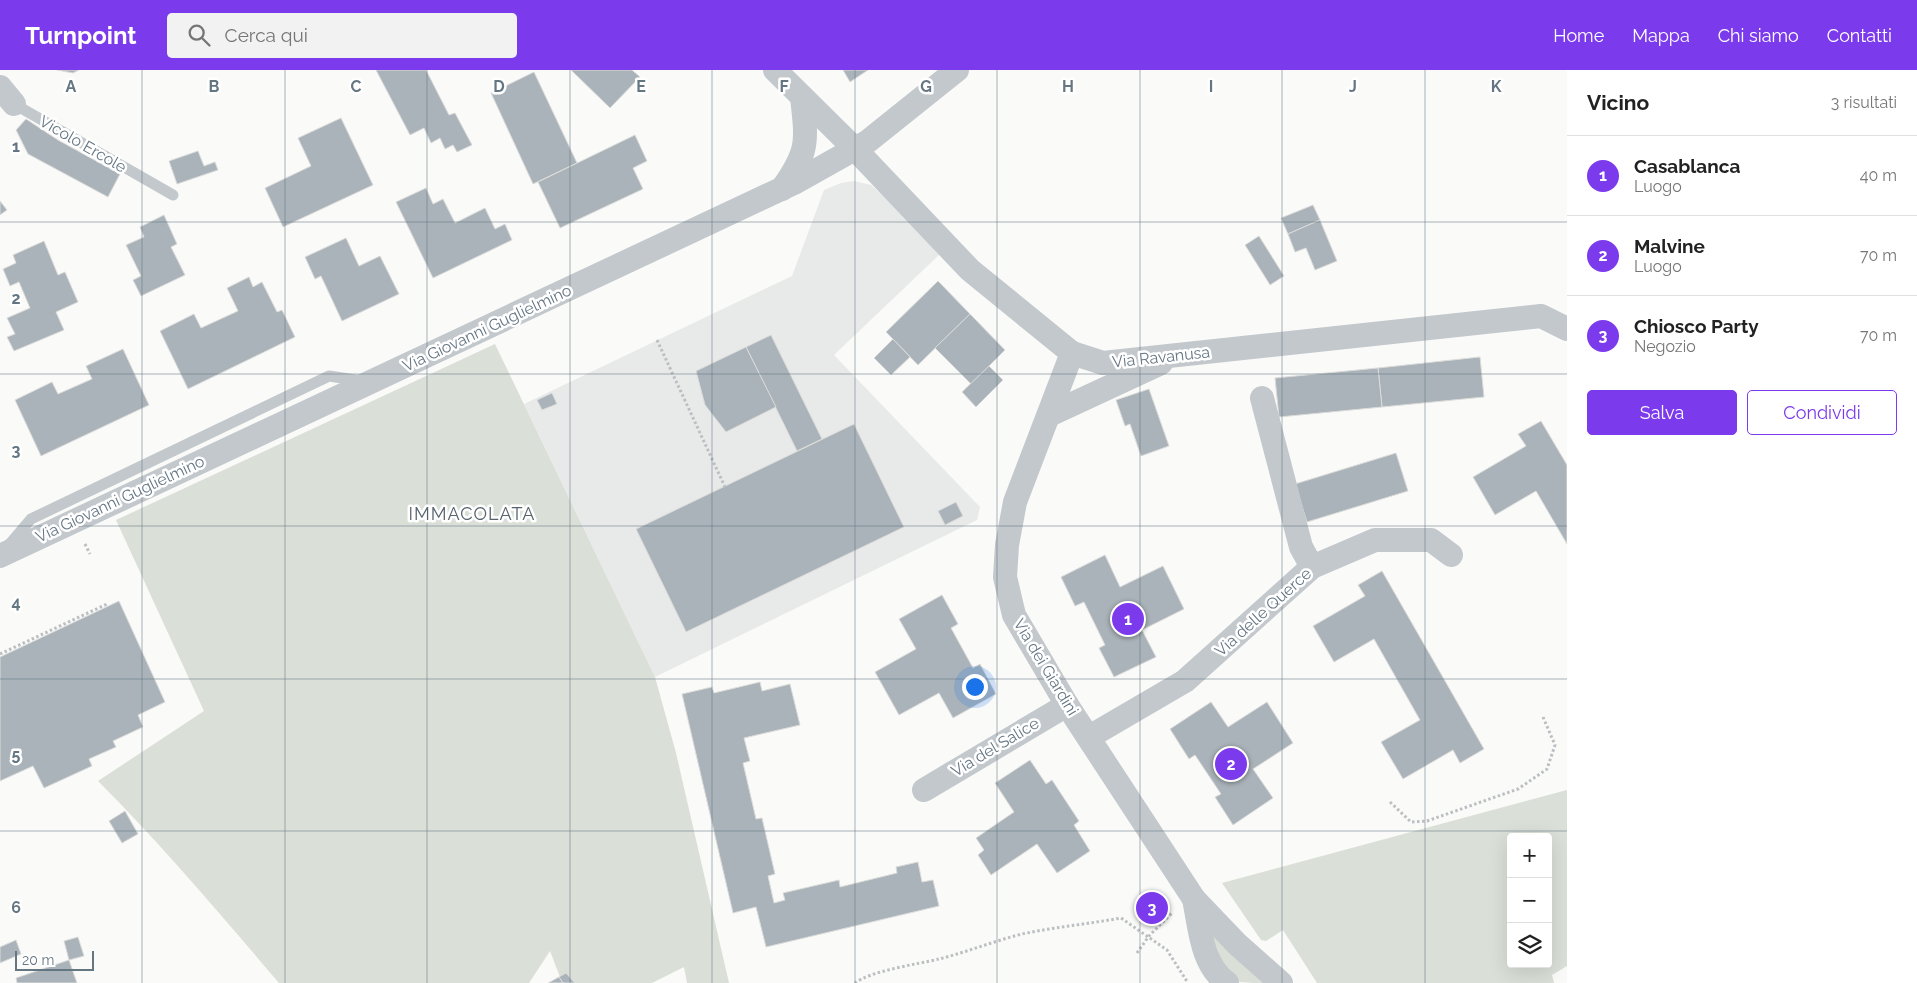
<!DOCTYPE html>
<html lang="it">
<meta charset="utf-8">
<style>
body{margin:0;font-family:Raleway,sans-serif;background:#f2f2f2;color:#222}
.controls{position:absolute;right:15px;bottom:15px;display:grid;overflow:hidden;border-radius:5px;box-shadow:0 5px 20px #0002}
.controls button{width:45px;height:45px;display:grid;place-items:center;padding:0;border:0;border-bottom:1px solid #e0e0e0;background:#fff;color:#222;font:25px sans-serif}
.scale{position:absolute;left:15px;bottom:12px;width:79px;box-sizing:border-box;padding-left:5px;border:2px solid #657683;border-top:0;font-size:14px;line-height:18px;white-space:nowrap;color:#657683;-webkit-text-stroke:4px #fff;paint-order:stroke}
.you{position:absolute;left:974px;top:616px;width:18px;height:18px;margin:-12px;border:4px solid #fff;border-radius:50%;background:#1a73e8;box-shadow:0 0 0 8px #1a73e833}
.badge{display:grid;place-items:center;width:32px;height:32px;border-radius:50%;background:#7c3aed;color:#fff;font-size:16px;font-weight:700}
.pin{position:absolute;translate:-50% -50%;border:2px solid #fff;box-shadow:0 1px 5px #0006}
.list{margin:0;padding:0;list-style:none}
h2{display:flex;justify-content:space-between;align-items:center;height:65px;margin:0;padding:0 20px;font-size:21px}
h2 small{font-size:16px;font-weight:400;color:#767676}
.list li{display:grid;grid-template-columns:32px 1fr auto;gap:15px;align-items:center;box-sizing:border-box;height:80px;padding:0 20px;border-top:1px solid #e0e0e0}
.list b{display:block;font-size:19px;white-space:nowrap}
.list p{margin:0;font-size:16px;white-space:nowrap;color:#767676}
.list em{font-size:16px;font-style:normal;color:#767676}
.actions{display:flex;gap:10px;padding:15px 20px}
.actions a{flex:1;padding:11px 0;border:1px solid #7c3aed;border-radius:5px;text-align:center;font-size:18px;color:#7c3aed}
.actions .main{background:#7c3aed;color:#fff}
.icon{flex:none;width:28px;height:28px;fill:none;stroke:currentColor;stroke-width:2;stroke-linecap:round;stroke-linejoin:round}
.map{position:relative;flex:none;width:1567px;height:913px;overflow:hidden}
header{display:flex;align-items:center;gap:30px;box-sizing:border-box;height:70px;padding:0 25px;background:#7c3aed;color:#fff}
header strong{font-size:24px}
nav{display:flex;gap:28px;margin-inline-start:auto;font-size:18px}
.search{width:350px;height:45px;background:#f2f2f2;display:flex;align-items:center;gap:12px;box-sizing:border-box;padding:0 18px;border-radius:5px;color:#767676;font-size:19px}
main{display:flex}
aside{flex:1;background:#fff}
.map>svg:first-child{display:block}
.built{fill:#e8e9e9}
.green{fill:#dadfd7;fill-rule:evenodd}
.building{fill:#aab3b9;stroke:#dcdcda}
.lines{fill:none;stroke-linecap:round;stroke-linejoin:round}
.path{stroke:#bbbfc2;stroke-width:3;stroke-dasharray:2.5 2.5;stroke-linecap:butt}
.service{stroke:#c3c8cc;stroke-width:11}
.minor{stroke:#c3c8cc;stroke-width:24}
.grid{fill:none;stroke:#657683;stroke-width:1;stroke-opacity:0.55}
.labels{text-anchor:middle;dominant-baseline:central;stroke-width:5;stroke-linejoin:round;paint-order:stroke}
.street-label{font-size:16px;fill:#657683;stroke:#fff}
.neighbourhood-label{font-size:18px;letter-spacing:1px;fill:#57646e;stroke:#fff}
.grid-label{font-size:16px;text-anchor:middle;font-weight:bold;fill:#657683;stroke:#fff;stroke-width:5;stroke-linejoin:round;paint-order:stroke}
</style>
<header>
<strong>Turnpoint</strong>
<div class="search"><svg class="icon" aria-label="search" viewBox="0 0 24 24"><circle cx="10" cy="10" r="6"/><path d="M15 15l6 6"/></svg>Cerca qui</div>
<nav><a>Home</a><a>Mappa</a><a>Chi siamo</a><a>Contatti</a></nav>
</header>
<main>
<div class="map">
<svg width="1567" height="913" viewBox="0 0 1567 913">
<rect width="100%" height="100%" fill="#fafaf8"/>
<!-- built -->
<polygon class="built" points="854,111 871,115 885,127 940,184 834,285 980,437 977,450 655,607 524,334 792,206 824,120 841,113"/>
<!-- green -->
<g class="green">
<path d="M495 274 655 607 676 683 729 913H687L684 897 652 913H575L560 907 550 881 529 913H279C220 844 162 775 98 711L204 641 116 450Z"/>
<path d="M1567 720V896L1552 905 1554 913H1317L1283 860 1266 871 1261 870 1222 813ZM1511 767H1548V894H1511Z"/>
<path d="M1200 842 1271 913C1262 913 1247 913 1240 912 1215 900 1208 866 1200 842Z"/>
</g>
<!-- building -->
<g class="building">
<polygon points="57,0 79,0 73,3"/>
<polygon points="376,0 426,0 449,45 455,43 472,75 457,82 453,75 445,79 440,68 431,73 424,58 410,65"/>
<polygon points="571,0 632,0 640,7 610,38"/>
<polygon points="843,0 868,0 850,12"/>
<polygon points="534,2 577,93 533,114 491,23"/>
<polygon points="341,48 373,115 283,157 265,118 311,96 298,68"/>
<polygon points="26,49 58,70 120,104 108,127 28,84 16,60"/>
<polygon points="635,65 647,91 633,98 643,119 560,158 538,112"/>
<polygon points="198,81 204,96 215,92 218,100 177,114 169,91"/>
<polygon points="426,118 433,134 443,129 455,153 485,138 495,159 505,154 512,170 433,208 396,132"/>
<polygon points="0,131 7,140 0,145"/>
<polygon points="1313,135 1320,150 1288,164 1281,148"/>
<polygon points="164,145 177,174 171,177 185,205 141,226 133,210 141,206 126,175 144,167 140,157"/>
<polygon points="1320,150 1337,191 1315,200 1306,178 1295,182 1288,164"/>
<polygon points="1259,166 1284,206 1270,215 1245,175"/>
<polygon points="346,168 359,196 380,186 399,224 342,251 321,206 315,209 305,187"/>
<polygon points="44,171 58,205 65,202 78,232 56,242 64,260 14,281 7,267 15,264 7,248 30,238 19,212 10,216 3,199 16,193 13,185"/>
<polygon points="249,207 253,217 262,212 277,242 282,240 295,267 188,319 160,261 194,244 201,258 238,241 227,218"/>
<polygon points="938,211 970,244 918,295 886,262"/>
<polygon points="970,244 1005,280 971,314 935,278"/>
<polygon points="771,265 822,369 797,381 746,277"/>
<polygon points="893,269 910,287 891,305 874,288"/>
<polygon points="746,277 776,337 726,362 705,335 696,301"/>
<polygon points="123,279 149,335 41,386 15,330 52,312 58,324 92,309 86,296"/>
<polygon points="1480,287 1484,327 1382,337 1378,298"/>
<polygon points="989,296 1003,310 976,337 962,322"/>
<polygon points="1378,298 1382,337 1279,347 1275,308"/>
<polygon points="1149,319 1169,376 1141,386 1130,354 1125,356 1116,330"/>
<polygon points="552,323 557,334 542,340 537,330"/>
<polygon points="1541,351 1567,395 1567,474 1536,421 1495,445 1473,407 1526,376 1518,364"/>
<polygon points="854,354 904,457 686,562 636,459"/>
<polygon points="1396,383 1408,421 1307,452 1295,414"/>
<polygon points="956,432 963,446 945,455 938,441"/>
<polygon points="1105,485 1120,517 1163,496 1184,539 1142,560 1156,587 1114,607 1099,578 1105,575 1084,532 1075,536 1061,507"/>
<polygon points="1382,501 1484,679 1460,693 1453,680 1403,709 1381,672 1420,650 1374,569 1334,592 1313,556 1365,526 1358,515"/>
<polygon points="942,525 958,554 951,558 973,598 980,594 996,624 953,648 939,623 899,645 875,602 916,579 899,549"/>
<polygon points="119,531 165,632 138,645 143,657 113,671 116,677 89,689 92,696 44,718 33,696 0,711 0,587"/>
<polygon points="760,612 762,621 790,614 800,655 744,668 750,691 743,693 756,749 762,748 775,804 768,806 774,833 785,830 783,823 839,810 840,817 897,803 896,797 918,792 922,812 933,810 939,836 766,877 756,837 733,843 682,624 712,617 714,623"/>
<polygon points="1211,632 1228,657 1267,632 1293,673 1253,699 1273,728 1233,755 1215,727 1221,724 1195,685 1189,689 1170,659"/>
<polygon points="1030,690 1046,714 1052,710 1079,751 1074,755 1090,781 1057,803 1037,774 991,805 978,785 984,780 976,768 1014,742 995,713"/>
<polygon points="125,741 138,764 122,773 109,751"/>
<polygon points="1156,826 1165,840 1148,850 1140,835"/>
<polygon points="78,867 84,886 69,890 64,871"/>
<polygon points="16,870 21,884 0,893 0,877"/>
<polygon points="69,890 77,913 17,913 16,908"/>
<polygon points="566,903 575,913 563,913 559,907"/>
<polygon points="559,907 563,913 548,913"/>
</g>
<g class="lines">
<!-- path -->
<g class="path">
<polyline points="657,270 725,417"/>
<polyline points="85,474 90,484"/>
<polyline points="0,584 107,534"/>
<polyline points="1390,732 1411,752 1427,751 1518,719 1547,699 1555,675 1543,647"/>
<polyline points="1137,883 1149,866 1172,843"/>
<path d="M855 913C870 901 918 894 939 889 967 882 994 871 1022 864 1055 857 1088 854 1121 848L1167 880 1188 913"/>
</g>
<!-- service -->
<g class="service">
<polyline points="14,34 173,125"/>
<polyline points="8,476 31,449 329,306 362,311"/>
</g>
<!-- minor -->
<g class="minor">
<polyline points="775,0 855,79 970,200 1072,283 1103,293 1541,246 1567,259"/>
<polyline points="0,17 14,34"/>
<path d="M782 119C809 81 807 72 802 27"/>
<polyline points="1072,283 1015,432 1007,475 1005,507 1014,545 1067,635 1194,829 1237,874 1281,913"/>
<polyline points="1262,328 1301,477 1312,497"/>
<polyline points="1049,345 1161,293"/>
<polyline points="0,486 794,113 867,72 957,0"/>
<polyline points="1089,667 1185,611 1312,497 1375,470 1431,470 1451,485"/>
<polyline points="924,720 1067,635"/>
<path d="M1194 829C1200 858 1201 894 1227 913"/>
</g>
</g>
<!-- grid -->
<path class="grid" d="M142 0V913M285 0V913M427 0V913M570 0V913M712 0V913M855 0V913M997 0V913M1140 0V913M1282 0V913M1425 0V913M0 152H1567M0 304H1567M0 456H1567M0 609H1567M0 761H1567"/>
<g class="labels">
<!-- street labels -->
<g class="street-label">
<text transform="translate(83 74) rotate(30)">Vicolo Ercole</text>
<text transform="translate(487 258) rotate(-25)">Via Giovanni Guglielmino</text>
<text transform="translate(1161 287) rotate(-6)">Via Ravanusa</text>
<text transform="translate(120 429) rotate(-25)">Via Giovanni Guglielmino</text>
<text transform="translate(1263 542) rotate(-42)">Via delle Querce</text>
<text transform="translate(1046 597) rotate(59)">Via dei Giardini</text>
<text transform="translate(995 677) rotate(-31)">Via del Salice</text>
</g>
<!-- neighbourhood labels -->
<g class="neighbourhood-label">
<text x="472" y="443">IMMACOLATA</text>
</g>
</g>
<g class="grid-label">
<text x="71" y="22">A</text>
<text x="214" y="22">B</text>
<text x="356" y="22">C</text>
<text x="499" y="22">D</text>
<text x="641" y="22">E</text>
<text x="784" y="22">F</text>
<text x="926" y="22">G</text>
<text x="1068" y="22">H</text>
<text x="1211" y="22">I</text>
<text x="1353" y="22">J</text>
<text x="1496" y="22">K</text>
<text x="16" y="82">1</text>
<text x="16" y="234">2</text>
<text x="16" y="386">3</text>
<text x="16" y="538">4</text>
<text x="16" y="690">5</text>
<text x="16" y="843">6</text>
</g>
</svg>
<div class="controls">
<button>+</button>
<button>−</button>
<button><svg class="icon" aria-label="layers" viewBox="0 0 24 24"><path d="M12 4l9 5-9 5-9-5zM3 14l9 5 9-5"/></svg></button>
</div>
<div class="scale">20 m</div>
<div class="you"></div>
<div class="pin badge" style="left:1128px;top:549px">1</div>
<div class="pin badge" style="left:1231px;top:694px">2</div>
<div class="pin badge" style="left:1152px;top:838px">3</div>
</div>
<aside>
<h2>Vicino<small>3 risultati</small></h2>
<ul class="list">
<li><span class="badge">1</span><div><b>Casablanca</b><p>Luogo</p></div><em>40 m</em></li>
<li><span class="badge">2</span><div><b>Malvine</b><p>Luogo</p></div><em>70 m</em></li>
<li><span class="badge">3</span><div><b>Chiosco Party</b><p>Negozio</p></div><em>70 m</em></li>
</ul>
<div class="actions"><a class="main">Salva</a><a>Condividi</a></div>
</aside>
</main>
